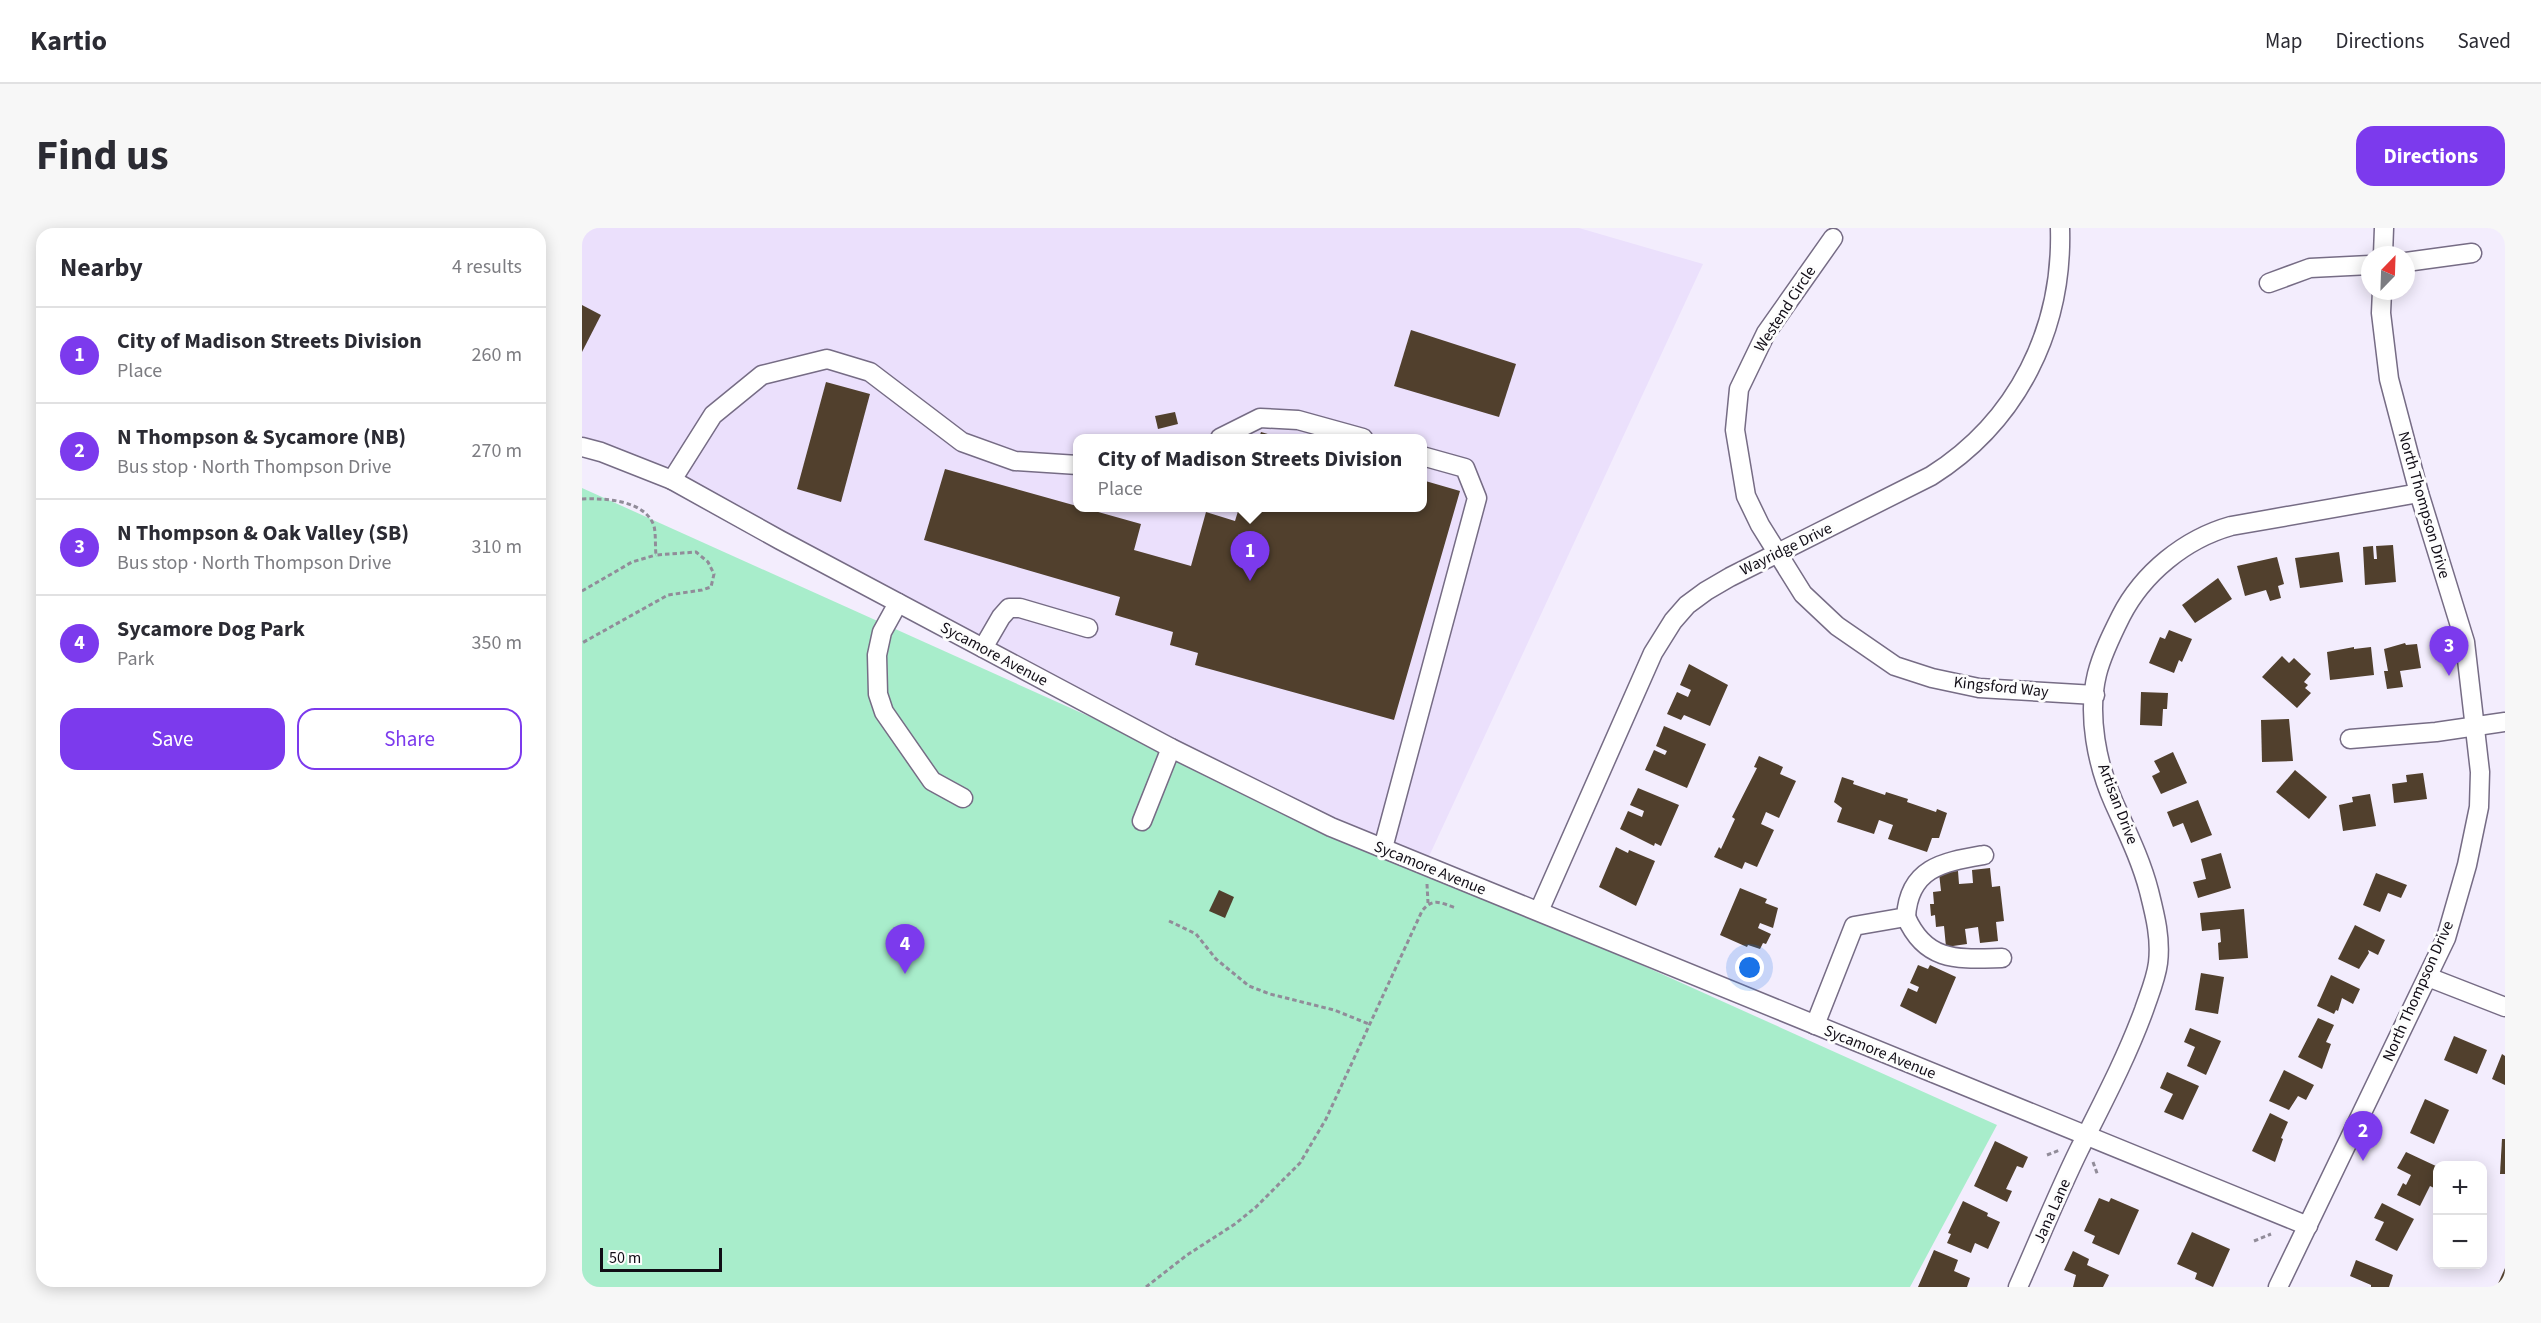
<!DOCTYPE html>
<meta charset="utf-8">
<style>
body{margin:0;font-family:"Source Sans 3",sans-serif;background:#f7f7f7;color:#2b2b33}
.controls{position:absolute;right:18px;bottom:18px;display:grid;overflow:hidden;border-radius:12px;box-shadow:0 3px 15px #0003}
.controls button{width:54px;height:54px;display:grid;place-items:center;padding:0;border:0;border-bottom:2px solid #e1e1e2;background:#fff;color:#2b2b33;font:30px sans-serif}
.compass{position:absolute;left:1779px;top:18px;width:54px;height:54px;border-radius:50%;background:#fff;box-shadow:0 3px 15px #0003;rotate:23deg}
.scale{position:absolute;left:18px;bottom:15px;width:122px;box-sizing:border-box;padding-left:6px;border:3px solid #110d16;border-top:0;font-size:16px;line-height:21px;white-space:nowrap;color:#110d16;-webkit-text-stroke:4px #fdfdfd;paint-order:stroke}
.you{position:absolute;left:1168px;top:740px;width:21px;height:21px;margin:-15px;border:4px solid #fff;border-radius:50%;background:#1a73e8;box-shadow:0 0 0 9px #1a73e833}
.badge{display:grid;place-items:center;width:39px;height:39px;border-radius:50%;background:#7c3aed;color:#fff;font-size:20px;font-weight:700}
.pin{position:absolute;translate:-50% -50px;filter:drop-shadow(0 2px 3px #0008)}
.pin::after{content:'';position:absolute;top:32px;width:21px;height:18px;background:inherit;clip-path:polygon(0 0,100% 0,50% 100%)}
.popup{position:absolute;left:491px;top:206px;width:354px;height:78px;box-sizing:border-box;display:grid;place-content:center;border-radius:12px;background:#fff;filter:drop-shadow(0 2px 4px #0005);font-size:20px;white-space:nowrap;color:#7c7c81}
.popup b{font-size:22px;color:#2b2b33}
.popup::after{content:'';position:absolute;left:50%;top:100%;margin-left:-12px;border:12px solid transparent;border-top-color:#fff}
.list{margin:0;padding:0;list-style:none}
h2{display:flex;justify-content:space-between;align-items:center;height:78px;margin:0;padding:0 24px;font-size:26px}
h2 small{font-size:20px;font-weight:400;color:#7c7c81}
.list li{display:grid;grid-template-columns:39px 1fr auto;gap:18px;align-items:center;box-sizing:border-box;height:96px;padding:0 24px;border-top:2px solid #e1e1e2}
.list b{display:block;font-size:22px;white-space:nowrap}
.list p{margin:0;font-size:20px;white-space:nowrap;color:#7c7c81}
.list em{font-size:20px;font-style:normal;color:#7c7c81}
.actions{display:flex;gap:12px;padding:18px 24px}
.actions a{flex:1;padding:14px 0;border:2px solid #7c3aed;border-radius:18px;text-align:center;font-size:21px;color:#7c3aed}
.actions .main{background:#7c3aed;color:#fff}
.map{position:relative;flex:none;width:1923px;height:1059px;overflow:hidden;border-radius:18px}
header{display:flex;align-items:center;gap:36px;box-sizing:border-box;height:84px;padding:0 30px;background:#fff;border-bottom:2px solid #e1e1e2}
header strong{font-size:28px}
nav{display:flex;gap:33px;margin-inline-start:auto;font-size:21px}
.intro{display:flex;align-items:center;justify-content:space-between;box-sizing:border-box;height:144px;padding:0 36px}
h1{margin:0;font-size:42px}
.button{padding:15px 27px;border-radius:18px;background:#7c3aed;color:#fff;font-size:21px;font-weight:700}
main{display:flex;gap:36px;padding:0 36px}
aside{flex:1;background:#fff;border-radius:18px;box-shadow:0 3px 15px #0003}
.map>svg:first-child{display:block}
.built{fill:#ebe0fc;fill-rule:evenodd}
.green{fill:#a8edcb}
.building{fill:#51402d}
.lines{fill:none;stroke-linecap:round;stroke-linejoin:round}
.minor-casing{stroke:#766c85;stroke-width:21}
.path{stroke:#918c99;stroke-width:3;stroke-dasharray:4.5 3;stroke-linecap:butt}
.minor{stroke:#fff;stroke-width:18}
.labels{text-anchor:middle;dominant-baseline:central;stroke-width:6;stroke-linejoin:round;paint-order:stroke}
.street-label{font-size:16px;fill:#110d16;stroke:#fdfdfd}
</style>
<header>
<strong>Kartio</strong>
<nav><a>Map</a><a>Directions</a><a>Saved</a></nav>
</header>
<div class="intro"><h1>Find us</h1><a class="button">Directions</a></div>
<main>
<aside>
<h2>Nearby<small>4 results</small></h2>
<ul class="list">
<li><span class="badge">1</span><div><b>City of Madison Streets Division</b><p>Place</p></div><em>260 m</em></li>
<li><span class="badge">2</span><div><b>N Thompson &amp; Sycamore (NB)</b><p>Bus stop · North Thompson Drive</p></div><em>270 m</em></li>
<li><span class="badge">3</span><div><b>N Thompson &amp; Oak Valley (SB)</b><p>Bus stop · North Thompson Drive</p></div><em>310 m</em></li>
<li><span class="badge">4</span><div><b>Sycamore Dog Park</b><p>Park</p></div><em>350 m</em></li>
</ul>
<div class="actions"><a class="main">Save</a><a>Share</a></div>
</aside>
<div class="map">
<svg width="1923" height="1059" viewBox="0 0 1923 1059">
<rect width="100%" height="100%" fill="#f3edfd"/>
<!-- built -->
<path class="built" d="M0 0H997L1121 36 843 637 749 599 198 312 0 219ZM496 210H840V280H496Z"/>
<!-- green -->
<polygon class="green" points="0,260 1415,897 1328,1059 0,1059"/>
<!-- building -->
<g class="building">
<polygon points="0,77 19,87 0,124"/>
<polygon points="829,102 934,136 917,189 812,158"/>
<polygon points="244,154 288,166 259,274 215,261"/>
<polygon points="593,184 596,196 576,201 573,188"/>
<polygon points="679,204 699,210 677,210"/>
<polygon points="363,241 559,296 552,322 609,338 624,284 653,293 657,280 840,280 840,252 878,263 812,492 613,437 616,425 588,417 591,404 533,387 538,369 342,312"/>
<polygon points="1811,317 1814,354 1783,357 1781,319 1791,318 1792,331 1795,331 1794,318"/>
<polygon points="1757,324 1761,354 1718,360 1713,330"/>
<polygon points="1695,329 1702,356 1696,358 1699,370 1688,373 1684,362 1663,368 1655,338"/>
<polygon points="1636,350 1650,371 1613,395 1600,377"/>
<polygon points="1587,402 1610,411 1600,434 1597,432 1592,445 1567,435 1578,409 1583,411"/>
<polygon points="1823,415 1824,417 1835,416 1839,440 1818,443 1821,459 1805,461 1802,443 1806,443 1802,421"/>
<polygon points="1772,419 1772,421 1789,419 1792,447 1748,452 1745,424"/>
<polygon points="1700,428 1707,435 1712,430 1729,446 1722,454 1726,457 1723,460 1729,465 1715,480 1680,449"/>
<polygon points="1107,436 1146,457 1128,498 1102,487 1099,492 1085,486 1095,464 1106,469 1109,462 1098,457"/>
<polygon points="1559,464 1586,465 1585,481 1581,481 1580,498 1558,497"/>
<polygon points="1707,491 1711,533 1680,534 1679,492"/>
<polygon points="1082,498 1124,516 1105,560 1063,542 1072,522 1083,527 1085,523 1074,518"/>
<polygon points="1591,524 1605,555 1579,566 1570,548 1578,544 1572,533"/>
<polygon points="1177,528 1201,539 1198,546 1214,553 1197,590 1184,584 1179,596 1192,602 1175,639 1163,634 1160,641 1132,629 1137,619 1139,621 1153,591 1150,589 1175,540 1172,539"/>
<polygon points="1713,542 1745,569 1727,591 1694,564"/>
<polygon points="1841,545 1845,571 1812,575 1810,556 1825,554 1824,547"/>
<polygon points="1260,549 1272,553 1271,556 1303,567 1304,564 1326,571 1325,574 1354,584 1355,581 1365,585 1357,610 1350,610 1345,624 1306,611 1311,597 1297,592 1292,606 1255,594 1260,580 1252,574"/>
<polygon points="1056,560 1097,577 1079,618 1073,615 1072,618 1038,601 1046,583 1060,589 1062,583 1048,577"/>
<polygon points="1788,566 1794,598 1761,603 1757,577 1771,574 1770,569"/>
<polygon points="1616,572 1630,607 1609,615 1601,595 1591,599 1585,584"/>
<polygon points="1034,619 1046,625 1047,622 1073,633 1054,678 1017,659"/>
<polygon points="1639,625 1649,660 1616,670 1611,654 1624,651 1619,631"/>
<polygon points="1408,640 1410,659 1418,658 1422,693 1414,694 1416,713 1398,715 1396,699 1383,701 1385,716 1364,719 1362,698 1354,699 1353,687 1349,688 1348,676 1352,676 1351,664 1359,663 1357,645 1376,643 1377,656 1391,655 1390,642"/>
<polygon points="1794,645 1825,657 1819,670 1806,665 1798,684 1781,677"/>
<polygon points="1158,660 1185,671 1183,675 1196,680 1191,700 1178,695 1176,700 1189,706 1184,716 1181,715 1178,721 1166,717 1165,719 1138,707"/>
<polygon points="637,662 652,669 643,690 627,683"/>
<polygon points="1662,681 1666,730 1637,732 1636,715 1639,714 1638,701 1620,703 1618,685"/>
<polygon points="1773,697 1803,712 1796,727 1786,722 1787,725 1777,741 1756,731"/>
<polygon points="1336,737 1346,741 1348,737 1374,749 1354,796 1318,778 1326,760 1335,764 1337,759 1328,755"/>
<polygon points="1619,745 1642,749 1636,786 1613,782"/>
<polygon points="1749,747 1778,761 1771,776 1760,770 1756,783 1754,782 1752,786 1735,778"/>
<polygon points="1736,790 1752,797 1744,814 1749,816 1740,841 1716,829"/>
<polygon points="1608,800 1639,813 1624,847 1605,838 1613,819 1602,814"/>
<polygon points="1872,808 1905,822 1895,846 1862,832"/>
<polygon points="1920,826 1923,828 1923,857 1910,851"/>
<polygon points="1702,842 1732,857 1724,872 1716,868 1707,882 1687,873"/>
<polygon points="1585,844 1617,858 1601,892 1582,884 1591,866 1578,860"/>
<polygon points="1843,871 1867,882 1852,916 1828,905"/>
<polygon points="1688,885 1706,894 1699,910 1701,911 1693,934 1670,923"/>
<polygon points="1920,911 1923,911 1923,946 1918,946"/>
<polygon points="1413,913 1446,929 1441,940 1435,938 1424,961 1430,963 1425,974 1392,958"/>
<polygon points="1824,924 1856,939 1856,962 1848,958 1838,978 1815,967 1821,955 1824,957 1829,947 1815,940"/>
<polygon points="1517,970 1527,974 1529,970 1557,982 1537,1027 1510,1015 1513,1008 1502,1003"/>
<polygon points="1381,973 1406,985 1405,988 1418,994 1406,1021 1393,1015 1389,1025 1365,1015 1369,1006 1366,1005"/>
<polygon points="1800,975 1832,991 1815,1023 1793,1012 1802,994 1792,990"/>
<polygon points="1610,1004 1648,1021 1631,1059 1613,1051 1615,1045 1595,1036"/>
<polygon points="1352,1022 1376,1032 1372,1043 1388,1050 1385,1059 1336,1059"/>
<polygon points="1491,1023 1507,1031 1505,1037 1527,1047 1521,1059 1491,1059 1494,1047 1482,1042"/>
<polygon points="1774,1032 1811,1047 1807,1059 1789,1059 1789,1057 1768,1048"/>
<polygon points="1923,1040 1923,1059 1918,1059 1915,1058"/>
</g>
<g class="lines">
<defs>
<g id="minor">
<polyline points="1251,10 1184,105 1157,161 1153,202 1164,268 1178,297 1221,366 1255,398 1313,438 1350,450 1397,460 1513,467"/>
<polyline points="1801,27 1802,0"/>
<polyline points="1824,34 1890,25"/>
<polyline points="1687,55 1728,40 1788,37"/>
<polyline points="638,210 678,190 716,192 781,210"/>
<polyline points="0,219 19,224 90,252 198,312 589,520 749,599 1726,998"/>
<polyline points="90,252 131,187 180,147 245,131 288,144 380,214 433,233 496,237"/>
<polyline points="316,375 300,404 295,427 296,466 302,484 350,553 381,570"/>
<polyline points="401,420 419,389 427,380 438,380 506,400"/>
<polyline points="1768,511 1854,504 1923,494"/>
<polyline points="560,593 589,520"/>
<polyline points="801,620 895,270 883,240 840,228"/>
<path d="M957 683 1071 425 1091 393 1105 377 1124 363 1148 349 1349 248C1436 193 1481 101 1478 0"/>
<path d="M1324 689C1344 735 1377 731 1420 730"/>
<polyline points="1846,749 1923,779"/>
<path d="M1233 797 1272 698 1324 689C1327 639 1362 634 1402 627"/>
<path d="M1436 1059C1456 1014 1475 967 1497 922 1520 876 1544 831 1562 782 1567 767 1574 751 1576 735 1579 710 1573 687 1567 663 1559 632 1545 604 1532 575 1515 537 1505 487 1515 446 1520 426 1530 406 1539 388 1561 345 1603 311 1649 298L1837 265"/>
<polyline points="1696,1059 1864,710 1885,637 1897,579 1898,544 1883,414 1837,265 1807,151 1799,85 1800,63"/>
</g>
</defs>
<!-- minor casing -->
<use href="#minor" class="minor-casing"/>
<!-- path -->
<g class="path">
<path d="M0 271C23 270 63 272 72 298 74 306 73 318 74 327L114 324 126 334 132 346 129 359 120 362 86 367 0 415"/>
<polyline points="0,363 50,334 74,327"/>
<polyline points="845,656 846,675"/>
<polyline points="587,693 614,706 634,731 667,758 688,766 752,782 787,796"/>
<polyline points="1465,927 1478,922"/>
<polyline points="1511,934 1516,948"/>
<polyline points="1672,1013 1689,1006"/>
<path d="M564 1059 605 1027 653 996 674 979 718 935 744 891 840 683C851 669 859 675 874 680"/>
</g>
<!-- minor -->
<use href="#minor" class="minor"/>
</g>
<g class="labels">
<!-- street labels -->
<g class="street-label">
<text transform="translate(1203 81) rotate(-57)">Westend Circle</text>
<text transform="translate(1842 277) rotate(74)">North Thompson Drive</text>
<text transform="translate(1204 321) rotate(-26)">Wayridge Drive</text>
<text transform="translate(412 426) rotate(28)">Sycamore Avenue</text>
<text transform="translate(1419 459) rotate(6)">Kingsford Way</text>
<text transform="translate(1536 576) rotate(69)">Artisan Drive</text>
<text transform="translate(848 640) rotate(22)">Sycamore Avenue</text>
<text transform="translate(1836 763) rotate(-66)">North Thompson Drive</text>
<text transform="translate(1298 824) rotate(22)">Sycamore Avenue</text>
<text transform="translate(1470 983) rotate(-66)">Jana Lane</text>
</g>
</g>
</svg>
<div class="controls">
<button>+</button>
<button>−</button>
</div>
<svg class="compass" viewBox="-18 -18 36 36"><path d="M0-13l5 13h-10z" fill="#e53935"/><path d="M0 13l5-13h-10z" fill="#7c7c81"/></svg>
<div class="scale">50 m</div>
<div class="you"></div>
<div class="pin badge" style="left:668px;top:353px">1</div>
<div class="popup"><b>City of Madison Streets Division</b>Place</div>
<div class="pin badge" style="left:1781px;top:933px">2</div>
<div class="pin badge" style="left:1867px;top:448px">3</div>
<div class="pin badge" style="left:323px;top:746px">4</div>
</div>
</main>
